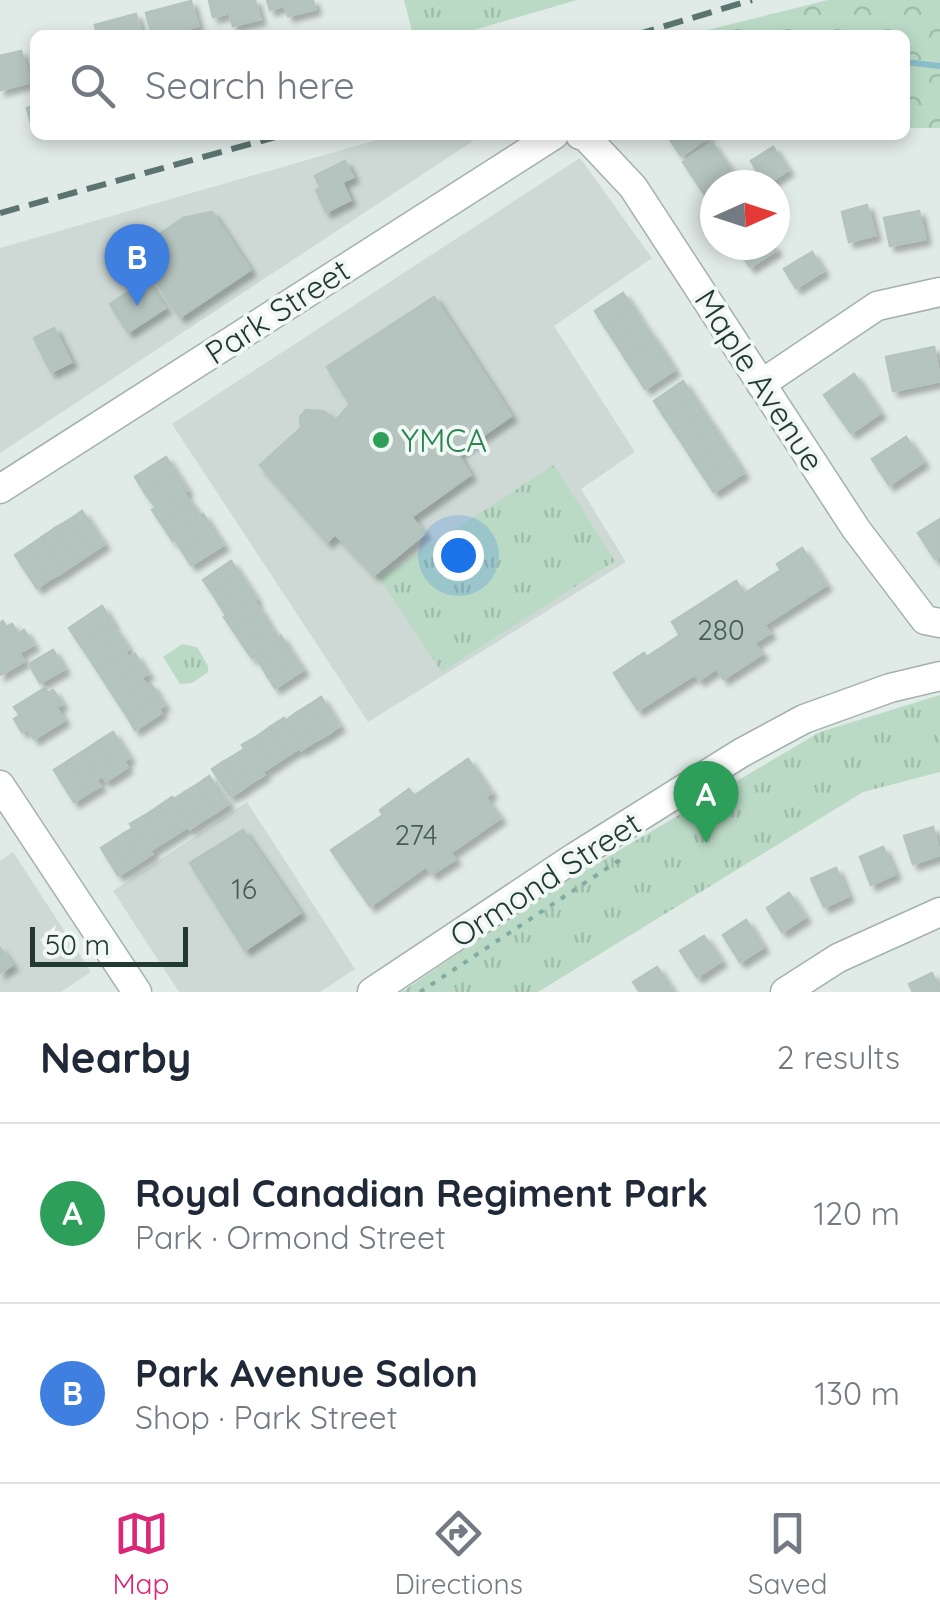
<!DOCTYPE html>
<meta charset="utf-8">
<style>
body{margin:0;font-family:Quicksand,sans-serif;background:#f6f6f7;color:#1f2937}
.compass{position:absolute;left:700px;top:170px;width:90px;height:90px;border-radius:50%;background:#fff;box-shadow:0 5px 15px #0003;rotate:87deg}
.scale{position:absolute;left:30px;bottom:25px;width:158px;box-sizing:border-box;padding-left:10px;border:5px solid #223934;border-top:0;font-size:28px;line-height:35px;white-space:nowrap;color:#223934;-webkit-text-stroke:8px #f0f7f4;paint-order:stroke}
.you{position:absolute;left:458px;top:555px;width:35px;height:35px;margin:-25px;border:8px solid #fff;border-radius:50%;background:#1a73e8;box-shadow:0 0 0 15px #1a73e833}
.badge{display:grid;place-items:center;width:65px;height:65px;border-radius:50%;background:#db2777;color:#fff;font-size:32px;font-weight:700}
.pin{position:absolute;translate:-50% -82px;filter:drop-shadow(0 2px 5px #0008)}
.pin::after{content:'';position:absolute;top:52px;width:35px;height:30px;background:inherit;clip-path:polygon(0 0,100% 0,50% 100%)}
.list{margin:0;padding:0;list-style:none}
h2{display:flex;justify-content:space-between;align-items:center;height:130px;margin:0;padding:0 40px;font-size:42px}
h2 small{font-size:32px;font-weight:400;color:#747a83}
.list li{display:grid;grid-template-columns:65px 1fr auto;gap:30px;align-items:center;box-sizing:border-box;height:180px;padding:0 40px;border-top:2px solid #e0e1e3}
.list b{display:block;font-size:38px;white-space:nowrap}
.list p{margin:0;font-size:32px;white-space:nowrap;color:#747a83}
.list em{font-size:32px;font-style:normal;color:#747a83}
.icon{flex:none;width:55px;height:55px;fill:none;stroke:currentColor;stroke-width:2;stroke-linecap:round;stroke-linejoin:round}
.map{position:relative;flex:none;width:940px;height:992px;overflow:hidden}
.search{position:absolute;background:#fff;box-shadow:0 5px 15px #0003;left:30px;right:30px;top:30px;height:110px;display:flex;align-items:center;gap:25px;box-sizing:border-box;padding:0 35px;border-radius:15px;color:#747a83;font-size:38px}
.sheet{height:490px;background:#fff}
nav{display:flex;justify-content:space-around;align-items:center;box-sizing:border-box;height:140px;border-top:2px solid #e0e1e3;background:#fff;font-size:28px;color:#747a83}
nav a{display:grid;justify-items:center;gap:5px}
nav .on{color:#db2777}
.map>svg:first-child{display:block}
.built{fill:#ced9d5}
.grass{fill:url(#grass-tufts)}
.forest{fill:url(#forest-crowns)}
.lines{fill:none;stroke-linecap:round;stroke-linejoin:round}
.stream{stroke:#8bbdcb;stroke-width:6}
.building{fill:#b5c4bf;stroke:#b3c3bd;stroke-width:2.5;filter:url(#shadow)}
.minor-casing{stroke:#a3b1ad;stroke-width:31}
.path{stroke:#82aba1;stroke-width:4;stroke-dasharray:5 8;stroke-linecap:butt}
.minor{stroke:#fff;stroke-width:28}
.rail{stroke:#5c7470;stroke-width:6;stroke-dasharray:20 10;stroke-linecap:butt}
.leisure-dot{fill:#2e9e5b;stroke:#f0f7f4;stroke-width:4}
.labels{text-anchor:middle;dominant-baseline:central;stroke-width:8;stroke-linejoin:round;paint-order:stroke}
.number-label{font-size:28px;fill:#475c57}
.street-label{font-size:32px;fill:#223934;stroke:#f0f7f4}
.leisure-label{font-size:32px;fill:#27864d;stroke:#f0f7f4;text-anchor:start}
</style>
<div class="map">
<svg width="940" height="992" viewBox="0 0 940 992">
<defs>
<pattern id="grass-tufts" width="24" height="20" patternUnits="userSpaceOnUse" patternTransform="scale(2.5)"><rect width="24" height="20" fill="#badac5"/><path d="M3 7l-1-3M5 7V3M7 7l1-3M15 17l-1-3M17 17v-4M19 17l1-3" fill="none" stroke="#a0bcaa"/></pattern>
<pattern id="forest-crowns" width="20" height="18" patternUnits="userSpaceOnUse" patternTransform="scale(2.5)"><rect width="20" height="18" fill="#badac5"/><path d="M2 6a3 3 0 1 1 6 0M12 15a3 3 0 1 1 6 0" fill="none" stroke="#a0bcaa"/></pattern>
<filter id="shadow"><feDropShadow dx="5.5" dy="5.5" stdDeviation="2.5" flood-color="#0004"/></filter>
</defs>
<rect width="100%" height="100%" fill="#e0eae6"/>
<!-- built -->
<g class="built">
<polygon points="394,135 471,135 473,141 0,453 0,248"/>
<polygon points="580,158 652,258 554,326 635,452 581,489 626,562 368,722 172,424"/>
<polygon points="247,802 355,969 320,992 179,992 113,891"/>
<polygon points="13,852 91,972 61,992 0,992 0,861"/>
</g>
<!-- grass -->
<g class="grass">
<polygon points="404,0 577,0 456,35 413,35"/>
<polygon points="554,465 615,561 442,672 379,578"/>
<polygon points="182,644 197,647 208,666 208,672 192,683 180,684 163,657"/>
<polygon points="940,695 940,772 863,792 538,992 402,992 545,894 820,732"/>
</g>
<!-- forest -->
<polygon class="forest" points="828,0 940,0 940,128 905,128 905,35 688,35"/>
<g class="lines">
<!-- stream -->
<polyline class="stream" points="905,62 940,66"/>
</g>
<!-- building -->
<g class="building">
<polygon points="209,0 255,0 260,19 233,26 229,13 213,17"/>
<polygon points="267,0 313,0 315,9 288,16 285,5 270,10"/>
<polygon points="191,1 198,26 165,35 152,35 146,13"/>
<polygon points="136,14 142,35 97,35 95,25"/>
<polygon points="21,51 30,82 0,90 0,56"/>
<polygon points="35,105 35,131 33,131 27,108"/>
<polygon points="667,135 709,135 709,136 681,156"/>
<polygon points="712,143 740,185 715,185 715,202 711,204 683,162"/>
<polygon points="773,147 788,170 765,185 751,161"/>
<polygon points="345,161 353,177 342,182 350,200 326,212 316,190 321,188 315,176"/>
<polygon points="867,205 875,235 849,242 842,212"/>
<polygon points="919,211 925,239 890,246 884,218"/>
<polygon points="212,212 250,270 180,317 136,251 183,218"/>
<polygon points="735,245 773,245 776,250 750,267"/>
<polygon points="812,252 823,271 796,288 784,269"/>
<polygon points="146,280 165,308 128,332 110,304"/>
<polygon points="623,293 633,308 605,327 595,311"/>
<polygon points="434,297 511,416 457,453 470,475 411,517 425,533 374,575 335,534 327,542 260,465 301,428 300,417 306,410 323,411 336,420 350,404 327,367"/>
<polygon points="633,308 643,324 615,342 605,327"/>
<polygon points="643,324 654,339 625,358 615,342"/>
<polygon points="54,328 71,362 51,372 34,338"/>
<polygon points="654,339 664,354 635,373 625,358"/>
<polygon points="934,347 940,381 893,391 886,357"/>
<polygon points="664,354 674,370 645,389 635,373"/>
<polygon points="854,374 880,413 851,433 824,395"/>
<polygon points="683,381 693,397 664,416 654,401"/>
<polygon points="693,397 703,412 674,431 664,416"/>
<polygon points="703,412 713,427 684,446 674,431"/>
<polygon points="713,427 723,442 694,462 684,446"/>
<polygon points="906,437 923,462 889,485 872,459"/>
<polygon points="723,442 733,457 704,477 694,462"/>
<polygon points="166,457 176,473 145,493 135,477"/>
<polygon points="733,457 743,473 714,492 704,477"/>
<polygon points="176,473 187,490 157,509 145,493"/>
<polygon points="183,492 191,504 161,523 152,510"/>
<polygon points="191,504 200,517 172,535 172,540 161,523"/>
<polygon points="82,511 104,544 91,553 69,520"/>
<polygon points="203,514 213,530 182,551 172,535"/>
<polygon points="940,519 940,556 935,559 918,533"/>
<polygon points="69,520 91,553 77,562 55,528"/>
<polygon points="55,528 77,562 64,571 42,537"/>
<polygon points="213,530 223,545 191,565 182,551"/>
<polygon points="42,537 64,571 50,579 29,546"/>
<polygon points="29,546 50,579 37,588 15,555"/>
<polygon points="802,548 826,585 764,625 770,633 754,643 762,654 723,679 717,668 699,680 695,674 638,710 614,673 644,653 647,657 680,635 672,622 736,581 744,594 781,570 777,564"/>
<polygon points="231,561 239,573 211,591 203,580"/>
<polygon points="239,573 247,585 219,604 211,591"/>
<polygon points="247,585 256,599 226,615 219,604"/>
<polygon points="252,598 261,612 233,630 224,617"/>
<polygon points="102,606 111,621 79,643 69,628"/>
<polygon points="261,612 270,627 243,645 233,630"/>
<polygon points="3,621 6,627 12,624 18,634 24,630 33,645 19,653 24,661 0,675 0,623"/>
<polygon points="111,621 113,624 109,627 111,630 114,628 119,635 88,656 79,643"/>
<polygon points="270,627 279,640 252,658 243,645"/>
<polygon points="119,635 128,649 97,670 88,656"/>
<polygon points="281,636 288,648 261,665 255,656 279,640"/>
<polygon points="288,648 296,660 268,677 261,665"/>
<polygon points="53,650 64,669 40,683 29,664"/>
<polygon points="125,651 129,658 135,654 141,664 108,687 97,670"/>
<polygon points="296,660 303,670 275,688 268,677"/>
<polygon points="141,664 148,674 141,678 144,682 117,701 108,687"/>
<polygon points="144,682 147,686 151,684 158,696 127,716 117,701"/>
<polygon points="45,688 48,693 53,690 62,704 56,707 64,720 34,739 27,728 22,732 14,719 20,715 14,707"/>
<polygon points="158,696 164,705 158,709 161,713 135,730 127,716"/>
<polygon points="321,697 339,726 328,734 309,705"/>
<polygon points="309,705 328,734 315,741 296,713"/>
<polygon points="296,713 315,741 301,750 285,721"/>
<polygon points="284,718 302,746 288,755 270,727"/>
<polygon points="270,727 288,755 273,765 256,737"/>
<polygon points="113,732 129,758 124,761 127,767 117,774 97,742"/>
<polygon points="256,737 273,765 260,773 242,745"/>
<polygon points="97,742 117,774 106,781 102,776 99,778 82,752"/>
<polygon points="244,749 264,775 252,782 235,755"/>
<polygon points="82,752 99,778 96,780 100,786 88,793 68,761"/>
<polygon points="235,755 252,782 241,790 223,762"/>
<polygon points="468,759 491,793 485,797 500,818 450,853 455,859 432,874 426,866 370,906 331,850 383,815 380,810 409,789 414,796"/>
<polygon points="68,761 88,793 74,802 54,770"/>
<polygon points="223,762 241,790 230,796 212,769"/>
<polygon points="209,776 228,804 216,812 198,784"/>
<polygon points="198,784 216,812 203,820 185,792"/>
<polygon points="185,792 203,820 190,829 174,799"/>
<polygon points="172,797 190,825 176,834 159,806"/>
<polygon points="159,806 176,834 162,843 144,816"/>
<polygon points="144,816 162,843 148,852 130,824"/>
<polygon points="933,827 940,855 913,864 904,836"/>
<polygon points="133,828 152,854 141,861 123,834"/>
<polygon points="243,830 300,913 245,950 190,863"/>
<polygon points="123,834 141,861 129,869 112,841"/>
<polygon points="112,841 129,869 118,875 101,848"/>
<polygon points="883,847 895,874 871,885 860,857"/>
<polygon points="836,868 848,896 824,907 811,879"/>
<polygon points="789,893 805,917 782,932 767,908"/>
<polygon points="746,920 763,947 740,962 723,935"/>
<polygon points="704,936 721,961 697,977 680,951"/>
<polygon points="0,948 12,965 0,973"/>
<polygon points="657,967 673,992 640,992 633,982"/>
<polygon points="932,973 940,992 913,992 909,984"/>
</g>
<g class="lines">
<defs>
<g id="minor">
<polyline points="580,135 586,137 633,187 856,529 925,620 940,623"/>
<polyline points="761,384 877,306 940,292"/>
<polyline points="0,489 554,135"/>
<polyline points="0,785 137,992"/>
<polyline points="372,992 575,857 741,753 804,719 890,688 940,676"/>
<polyline points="785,992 838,958 940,912"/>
</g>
</defs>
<!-- minor casing -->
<use href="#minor" class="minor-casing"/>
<!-- path -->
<polyline class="path" points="420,992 621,859"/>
<!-- minor -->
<use href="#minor" class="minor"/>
<!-- rail -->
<g class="rail">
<polyline points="635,35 752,0"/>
<polyline points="0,213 283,135"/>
</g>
</g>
<!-- markers -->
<circle class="leisure-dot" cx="381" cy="440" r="10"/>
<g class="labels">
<!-- number labels -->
<g class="number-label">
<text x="721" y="629">280</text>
<text x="416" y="834">274</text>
<text x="244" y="888">16</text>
</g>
<!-- street labels -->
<g class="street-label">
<text transform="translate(277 311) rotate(-33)">Park Street</text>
<text transform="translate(760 380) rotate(57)">Maple Avenue</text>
<text transform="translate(545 879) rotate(-33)">Ormond Street</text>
</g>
<!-- leisure labels -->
<g class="leisure-label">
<text x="401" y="440">YMCA</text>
</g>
</g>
</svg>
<svg class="compass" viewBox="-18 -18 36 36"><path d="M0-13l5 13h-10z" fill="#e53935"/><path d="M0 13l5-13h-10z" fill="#747a83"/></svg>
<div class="scale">50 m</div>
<div class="you"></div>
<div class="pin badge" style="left:706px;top:843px;background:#2e9e5b">A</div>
<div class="pin badge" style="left:137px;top:306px;background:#3f7fe0">B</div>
<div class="search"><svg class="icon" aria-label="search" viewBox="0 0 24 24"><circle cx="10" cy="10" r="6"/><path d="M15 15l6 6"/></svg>Search here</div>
</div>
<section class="sheet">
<h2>Nearby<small>2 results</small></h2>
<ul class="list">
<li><span class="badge" style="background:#2e9e5b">A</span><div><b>Royal Canadian Regiment Park</b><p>Park · Ormond Street</p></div><em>120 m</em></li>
<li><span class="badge" style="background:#3f7fe0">B</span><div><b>Park Avenue Salon</b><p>Shop · Park Street</p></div><em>130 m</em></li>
</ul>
</section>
<nav>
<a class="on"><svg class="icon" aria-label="map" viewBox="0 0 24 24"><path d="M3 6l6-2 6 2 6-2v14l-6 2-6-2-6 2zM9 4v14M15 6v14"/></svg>Map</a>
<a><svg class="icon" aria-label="directions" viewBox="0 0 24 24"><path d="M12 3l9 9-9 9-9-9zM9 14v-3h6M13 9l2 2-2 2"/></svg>Directions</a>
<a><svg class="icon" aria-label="saved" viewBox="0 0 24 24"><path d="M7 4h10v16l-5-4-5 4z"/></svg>Saved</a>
</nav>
